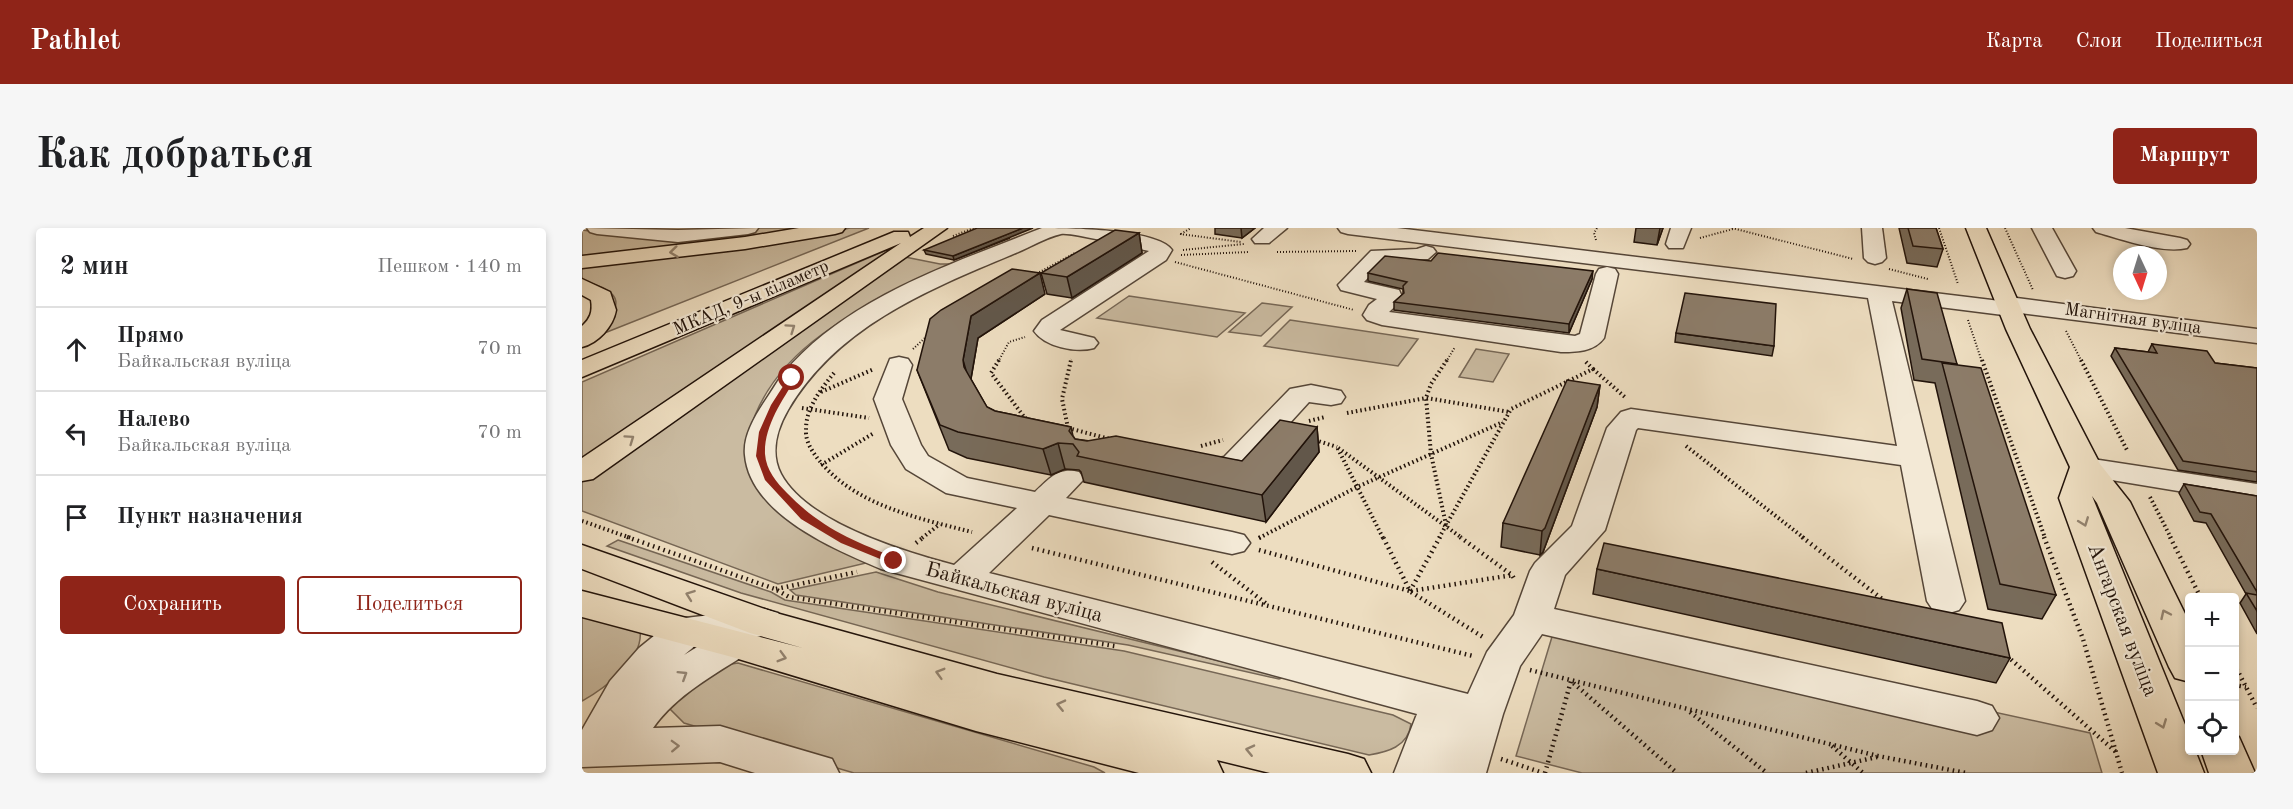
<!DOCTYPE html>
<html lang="ru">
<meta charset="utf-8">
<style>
body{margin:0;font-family:"Old Standard TT",serif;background:#f6f6f6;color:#202124}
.controls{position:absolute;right:18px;bottom:18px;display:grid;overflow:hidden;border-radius:6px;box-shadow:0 3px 9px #0003}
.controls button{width:54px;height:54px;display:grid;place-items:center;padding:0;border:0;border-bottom:2px solid #e0e0e0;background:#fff;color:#202124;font:30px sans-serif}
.compass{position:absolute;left:1531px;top:18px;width:54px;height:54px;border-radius:50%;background:#fff;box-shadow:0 3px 9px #0003;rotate:176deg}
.stop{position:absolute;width:18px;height:18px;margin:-14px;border:4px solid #8f2418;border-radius:50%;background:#fff}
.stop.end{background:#8f2418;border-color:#fff;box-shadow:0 2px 6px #0008}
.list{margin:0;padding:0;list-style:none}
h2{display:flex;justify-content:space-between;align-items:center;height:78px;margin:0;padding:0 24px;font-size:26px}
h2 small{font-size:20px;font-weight:400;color:#757577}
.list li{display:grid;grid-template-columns:39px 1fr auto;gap:18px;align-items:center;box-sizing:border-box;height:84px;padding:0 24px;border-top:2px solid #e0e0e0}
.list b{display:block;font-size:22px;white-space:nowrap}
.list p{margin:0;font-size:20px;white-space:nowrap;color:#757577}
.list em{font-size:20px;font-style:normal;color:#757577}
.actions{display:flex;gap:12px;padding:18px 24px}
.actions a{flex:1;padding:14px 0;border:2px solid #8f2418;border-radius:6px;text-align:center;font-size:21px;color:#8f2418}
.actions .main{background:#8f2418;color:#fff}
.icon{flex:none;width:33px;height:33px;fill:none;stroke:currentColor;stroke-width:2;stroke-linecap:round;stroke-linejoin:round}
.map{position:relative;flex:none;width:1675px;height:545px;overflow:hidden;border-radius:6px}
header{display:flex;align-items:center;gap:36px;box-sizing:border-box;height:84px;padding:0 30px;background:#8f2418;color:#fff}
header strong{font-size:28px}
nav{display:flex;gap:33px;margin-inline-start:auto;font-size:21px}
.intro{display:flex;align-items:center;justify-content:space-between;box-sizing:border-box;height:144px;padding:0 36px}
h1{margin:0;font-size:42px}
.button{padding:15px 27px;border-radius:6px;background:#8f2418;color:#fff;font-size:21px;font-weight:700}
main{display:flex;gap:36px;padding:0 36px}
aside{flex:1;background:#fff;border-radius:6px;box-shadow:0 3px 9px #0003}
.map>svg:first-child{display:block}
.green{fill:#cabba1;stroke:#766756;stroke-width:1.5}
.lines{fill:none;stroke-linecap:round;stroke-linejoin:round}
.minor-casing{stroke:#554638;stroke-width:3}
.major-casing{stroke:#22130a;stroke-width:3}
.highway-casing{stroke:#22130a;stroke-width:3}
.path-far2{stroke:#22130a;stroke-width:2;stroke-dasharray:1 2;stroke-linecap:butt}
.path-far1{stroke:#22130a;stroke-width:4;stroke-dasharray:1.5 3;stroke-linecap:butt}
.path{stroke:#22130a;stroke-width:4.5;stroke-dasharray:1.5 4;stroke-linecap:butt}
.minor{fill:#f3e9d6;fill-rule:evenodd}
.major{fill:#edddc0;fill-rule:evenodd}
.highway{fill:#edddc0;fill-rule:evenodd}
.wall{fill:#786b5a;stroke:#22130a;stroke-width:1.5}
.shaded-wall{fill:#62574a;stroke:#22130a;stroke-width:1.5}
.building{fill:#8c7c69;stroke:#22130a;stroke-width:1.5}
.oneway{stroke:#92826e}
.oneway2{stroke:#95897a}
.route{fill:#8f2418}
.labels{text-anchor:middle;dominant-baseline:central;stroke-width:4.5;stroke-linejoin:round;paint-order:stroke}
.far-street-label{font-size:18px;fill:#22130a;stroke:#f3e9d6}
.street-label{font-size:21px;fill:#22130a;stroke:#f3e9d6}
</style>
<header>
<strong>Pathlet</strong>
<nav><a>Карта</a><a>Слои</a><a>Поделиться</a></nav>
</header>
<div class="intro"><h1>Как добраться</h1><a class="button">Маршрут</a></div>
<main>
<aside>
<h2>2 мин<small>Пешком · 140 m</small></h2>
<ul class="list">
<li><svg class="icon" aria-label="ahead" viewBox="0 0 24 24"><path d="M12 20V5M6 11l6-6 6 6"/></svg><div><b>Прямо</b><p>Байкальская вуліца</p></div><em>70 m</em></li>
<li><svg class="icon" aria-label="left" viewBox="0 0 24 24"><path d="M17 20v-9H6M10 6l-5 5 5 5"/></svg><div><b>Налево</b><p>Байкальская вуліца</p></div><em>70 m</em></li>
<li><svg class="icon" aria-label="arrive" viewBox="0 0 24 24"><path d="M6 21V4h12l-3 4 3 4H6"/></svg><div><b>Пункт назначения</b></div></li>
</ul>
<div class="actions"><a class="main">Сохранить</a><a>Поделиться</a></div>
</aside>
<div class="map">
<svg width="1675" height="545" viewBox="0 0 1675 545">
<rect width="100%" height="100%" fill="#edddc0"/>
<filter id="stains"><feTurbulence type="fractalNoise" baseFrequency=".00333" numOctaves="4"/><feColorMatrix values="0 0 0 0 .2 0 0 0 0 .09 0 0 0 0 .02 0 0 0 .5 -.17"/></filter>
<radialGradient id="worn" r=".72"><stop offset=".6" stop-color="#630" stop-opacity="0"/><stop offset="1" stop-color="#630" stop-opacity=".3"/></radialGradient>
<!-- green -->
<g class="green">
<polygon points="178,0 240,0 0,31 0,2 30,6 158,4"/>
<path d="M268 0H287L15 108C41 78 44 63 0 53V37L241 6Z"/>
<polygon points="307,21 311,22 0,237 0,154"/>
<path d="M318 28 358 36H374C294 73 193 111 167 205L225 302 284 335 196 356 0 283V251Z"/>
<polygon points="547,68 663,85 635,109 515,90"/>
<polygon points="680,75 710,79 679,108 647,104"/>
<polygon points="708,92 836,111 816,138 682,118"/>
<polygon points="894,121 927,126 911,154 877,149"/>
<path d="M36 312 189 364 203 372 542 423 811 487 829 496C826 519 805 524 787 527L462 449 159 365 25 318Z"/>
<polygon points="294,344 356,364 703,449 697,451 546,417 214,367 208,362"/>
<path d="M0 385 58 403C62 431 22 461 0 473Z"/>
<polygon points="976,389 1508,505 1520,545 1000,545 934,528"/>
<polygon points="156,435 512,539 523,545 272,545 102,495 86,479 143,437"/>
</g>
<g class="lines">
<defs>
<g id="minor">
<polygon points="5,0 96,2 176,0 173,4 166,6 96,14 15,6 8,4"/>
<path d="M460 0C486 0 576 1 590 22L584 32 478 102 512 110 516 115 512 120C494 125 463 119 452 103L460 92 567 23C552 20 489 4 479 6 462 10 445 21 429 27 343 63 255 99 206 182 195 201 188 225 199 246 225 295 323 324 372 337L435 280 364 265 324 241 309 217 292 171 308 131 317 129 326 131 330 137 320 171 339 217 346 228 385 250 453 264C467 251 476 239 497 244L502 251 484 270 650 304 662 307 668 315 662 323 650 326 467 287 407 345 886 466 905 424 932 387 948 343 953 335 990 298 1025 200 1039 184 1049 181 1315 218 1286 70 766 6 759 4 756 0H815L1418 73 1427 69 1675 101V115L1438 85 1429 88 1310 73 1383 373 1377 382 1364 386 1351 382 1345 373 1319 237 1056 200 1054 202 1023 302 983 347 972 381 1395 473 1410 478 1417 490 1410 502 1395 507 960 406 938 438 921 486 904 545H812L835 486 299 341C252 321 168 286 163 227 161 209 172 190 181 176 188 166 194 155 201 146 265 69 370 36 460 0Z"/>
<polygon points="682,0 705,0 687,15 673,15 670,11"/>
<polygon points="1089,0 1109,0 1101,20 1087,20 1084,16"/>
<polygon points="1280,0 1300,0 1304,30 1300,34 1293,36 1286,34 1282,30"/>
<polygon points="1450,0 1470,0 1494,43 1491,48 1483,50 1475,48"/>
<path d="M1511 0H1543L1598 10 1605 12 1608 16 1605 20C1580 26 1539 11 1514 4Z"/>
<path d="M844 18 851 20 854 24 846 31 802 33 782 54 817 62 821 71 807 84 993 108 998 106 1014 46 1017 41 1025 39 1033 41 1036 46 1022 110C1012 124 994 124 979 124L800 97 785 92 781 87 787 77 795 71 759 62 756 57 789 23 835 21Z"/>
<path d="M729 157 759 163 763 169 759 175 749 177 727 174 663 244 630 250 603 246 598 239 603 232C616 229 628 232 642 229L708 161Z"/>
<polygon points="1504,230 1675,256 1675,276 1493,246 1488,239 1493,232"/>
<path d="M182 381 196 385 202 395 196 405 169 410 172 415 166 425C132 447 94 467 71 500L138 498 250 531 257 545H173L138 534 0 539V502L28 453 57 420 89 394 103 390ZM120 416 102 427 114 417Z"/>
</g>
<g id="major">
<polygon points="1384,0 1404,0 1448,101 1518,236 1548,274 1608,396 1608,454 1593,450 1587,439 1515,275 1510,268 1608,509 1608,522 1613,522 1622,545 1576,545 1477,270 1488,239 1424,101"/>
<polygon points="0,317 194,385 415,446 766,526 782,531 789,545 688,545 635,532 641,545 557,545 394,503 150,429 0,389 0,363 221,420 168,405 0,341"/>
<polygon points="1652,508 1657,509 1673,545 1627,545 1619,522 1652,522"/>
</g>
<g id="highway">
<polygon points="217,0 263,0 260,4 253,6 163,21 0,40 0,28 163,9"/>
<polygon points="342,0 365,0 11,251 0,253 0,230 319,15 0,149 0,132 312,4 326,4 328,9"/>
<path d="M0 51 28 64 34 82C31 99 16 115 0 119V98C8 91 11 84 9 72L0 67Z"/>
</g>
</defs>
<!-- minor casing -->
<use href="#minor" class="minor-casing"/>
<!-- major casing -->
<use href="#major" class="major-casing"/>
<!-- highway casing -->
<use href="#highway" class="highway-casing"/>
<!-- path-far2 -->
<g class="path-far2">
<polyline points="1150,0 1271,31"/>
<polyline points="1357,0 1376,56"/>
<polyline points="1423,0 1451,62"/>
<polyline points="598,6 659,14"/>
<polyline points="599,6 609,0"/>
<polyline points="371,8 392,0"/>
<polyline points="1118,10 1151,1"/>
<polyline points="1014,12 1012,5 1015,0"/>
<polyline points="601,22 662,16"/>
<polyline points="695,24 774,23"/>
<polyline points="599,27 666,24"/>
<polyline points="593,34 772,82"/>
<polyline points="1307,41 1346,51"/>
<polyline points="452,47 493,25"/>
<polyline points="1386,92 1400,134"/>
<polyline points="1484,103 1500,134"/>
<polyline points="331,121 345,108"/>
<polyline points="416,134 427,114 443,109"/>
<polyline points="488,134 489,131"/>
<polyline points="864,134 873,119"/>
</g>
<!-- path-far1 -->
<g class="path-far1">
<polyline points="417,132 409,145 443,190 447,191"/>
<polyline points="1400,132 1463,310"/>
<polyline points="1499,132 1546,224"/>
<polyline points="1011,141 1044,170"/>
<path d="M252 145C239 161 224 180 224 201 223 212 229 222 236 231 272 277 335 290 390 304"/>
<polyline points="239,164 292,141"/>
<polyline points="220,180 287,190"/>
<polyline points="765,185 844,170 927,184"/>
<polyline points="727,193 743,189"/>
<polyline points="486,200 528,211"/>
<polyline points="486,200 480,171 489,132"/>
<polyline points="733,212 755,219"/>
<polyline points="619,218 641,212"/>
<polyline points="1104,218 1222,310"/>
<polyline points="239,237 292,205"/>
<polyline points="1568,269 1589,310"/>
<polyline points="0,293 49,310"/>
<polyline points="864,297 849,226 844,170 849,156 865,132"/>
<polyline points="340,310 358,296"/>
<polyline points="677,310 775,259 921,194"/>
<polyline points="801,310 755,219 880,310"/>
<polyline points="857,310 929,181 1011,141 1003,133"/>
</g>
<!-- path -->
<g class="path">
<polyline points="45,309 193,361 207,369 533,418"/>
<polyline points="878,309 930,347 933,352"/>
<polyline points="1220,309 1304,374"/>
<polyline points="1462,309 1501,411 1540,545"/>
<polyline points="1588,309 1619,370"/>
<polyline points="677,310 679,309"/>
<polyline points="334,315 342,309"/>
<polyline points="450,320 891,428"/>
<polyline points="677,322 828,363 801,309"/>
<polyline points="630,334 686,377"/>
<polyline points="194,361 275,344"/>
<polyline points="828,363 858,309"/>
<polyline points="829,363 931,347"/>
<polyline points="829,364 901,409"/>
<polyline points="1425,428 1534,524"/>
<polyline points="1652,436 1675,480"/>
<polyline points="948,442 1296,528 1384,545"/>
<polyline points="1652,457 1664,459"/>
<polyline points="1108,484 1185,545"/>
<polyline points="1250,518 1281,545"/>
<polyline points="919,531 961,545"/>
<polyline points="963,545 989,453 1095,545"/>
<polyline points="1224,545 1295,529"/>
</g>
<!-- minor -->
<use href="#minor" class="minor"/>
<!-- major -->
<use href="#major" class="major"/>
<!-- highway -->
<use href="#highway" class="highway"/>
</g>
<!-- wall -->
<g class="wall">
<polygon points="633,0 673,0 660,10 633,6"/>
<polygon points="1054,0 1081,0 1075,17 1052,14"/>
<polygon points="1317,0 1354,0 1361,21 1355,39 1325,35"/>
<polygon points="557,5 560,25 490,70 465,66 459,45"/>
<polygon points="428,10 372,32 344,26 342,22"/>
<polygon points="786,45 1010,51 987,105 812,82 812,74 821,66 821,61 786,53"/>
<polygon points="1325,61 1375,136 1375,137 1474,367 1460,391 1406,381 1353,155 1332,152 1319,80"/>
<polygon points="463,66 396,110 389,151 405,179 413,183 489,199 491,208 493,211 660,233 735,199 737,224 684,294 502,254 499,244 497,242 483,241 469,247 385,230 367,222 335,142"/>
<polygon points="1094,105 1192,118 1190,128 1093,114"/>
<polygon points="1570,116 1633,135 1675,140 1675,254 1596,242 1529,128 1533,120 1566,124"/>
<polygon points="1018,157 1015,179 961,324 958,327 919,319 921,295"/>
<polygon points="1602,256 1675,268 1675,406 1658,375 1664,366 1624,295 1612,293 1597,265"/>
<polygon points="1015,341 1428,430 1414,455 1011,366"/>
</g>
<!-- shaded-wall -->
<g class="shaded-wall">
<polygon points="441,0 451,0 372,32 371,28"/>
<polygon points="659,0 673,0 660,10"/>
<polygon points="1078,0 1081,0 1075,17"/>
<polygon points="557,5 560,25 490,70 485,49"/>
<polygon points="1011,43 1010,51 987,105 987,96"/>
<polygon points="458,45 463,66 396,110 388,156 390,163 381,132 389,88"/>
<polygon points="1018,157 1015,179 961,324 958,327 960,303"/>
<polygon points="735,199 737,224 684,294 680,267"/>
<polygon points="476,215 483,241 469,247 461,221"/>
</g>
<!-- building -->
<g class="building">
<polygon points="395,0 441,0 371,28 342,22"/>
<polygon points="1326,0 1354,0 1361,21 1331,18"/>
<polygon points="533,2 557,5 485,49 459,45"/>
<polygon points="856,25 1011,43 987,96 812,74 822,65 821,58 825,54 786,45 803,28 849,33"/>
<polygon points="430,41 458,45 389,88 381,132 382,139 405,179 413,183 489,199 487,203 493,211 505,213 534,208 660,233 698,192 735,199 680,267 495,228 497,224 491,216 476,215 461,221 376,204 358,197 335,142 348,91 359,82"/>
<polygon points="1325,61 1355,65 1375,136 1340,131"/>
<polygon points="1103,65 1194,76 1192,118 1094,105"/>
<polygon points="1570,116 1625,123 1633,135 1675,140 1675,244 1601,233 1533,120 1575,125"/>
<polygon points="1360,135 1399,140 1474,367 1418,356"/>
<polygon points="985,152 1018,157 963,300 960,303 921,295"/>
<polygon points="1602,256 1675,268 1675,364 1629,286 1618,284"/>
<polygon points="1022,315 1420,395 1428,430 1015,341"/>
<polygon points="1664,365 1675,367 1675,383"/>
</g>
<!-- one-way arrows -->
<defs><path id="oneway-chevron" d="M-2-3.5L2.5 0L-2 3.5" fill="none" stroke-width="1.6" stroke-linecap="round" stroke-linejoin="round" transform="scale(1.5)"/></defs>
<g class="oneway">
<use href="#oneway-chevron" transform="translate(92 24) rotate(173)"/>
<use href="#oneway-chevron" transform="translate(209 100) rotate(-35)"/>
<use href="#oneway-chevron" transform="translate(48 211) rotate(-35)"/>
<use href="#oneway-chevron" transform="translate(1502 294) rotate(69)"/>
<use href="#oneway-chevron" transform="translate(108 367) rotate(-160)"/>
<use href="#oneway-chevron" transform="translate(1583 386) rotate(-115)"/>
<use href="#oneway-chevron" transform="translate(200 429) rotate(16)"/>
<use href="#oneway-chevron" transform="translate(358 445) rotate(-164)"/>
<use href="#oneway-chevron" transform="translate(479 477) rotate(-167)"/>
<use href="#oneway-chevron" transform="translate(1580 496) rotate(69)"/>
<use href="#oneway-chevron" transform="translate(668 522) rotate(-167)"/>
</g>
<g class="oneway2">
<use href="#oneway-chevron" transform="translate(101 447) rotate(-32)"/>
<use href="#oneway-chevron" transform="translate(93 518) rotate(-2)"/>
</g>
<!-- route -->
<path class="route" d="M210 148 214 150C200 173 182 198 183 226 184 242 195 255 205 265 239 300 271 313 315 330V335H308L259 315 219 291 183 252 174 228 177 204 189 177 207 149Z"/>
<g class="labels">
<!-- far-street labels -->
<g class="far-street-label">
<text transform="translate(169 70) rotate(-23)">МКАД, 9-ы кіламетр</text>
<text transform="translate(1551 91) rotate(8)">Магнітная вуліца</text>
</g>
<!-- street labels -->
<g class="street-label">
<text transform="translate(432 365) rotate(15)">Байкальская вуліца</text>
<text transform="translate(1540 392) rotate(69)">Ангарская вуліца</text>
</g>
</g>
<rect width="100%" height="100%" filter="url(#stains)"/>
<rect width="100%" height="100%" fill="url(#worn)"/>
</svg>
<div class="controls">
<button>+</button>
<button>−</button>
<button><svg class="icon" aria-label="locate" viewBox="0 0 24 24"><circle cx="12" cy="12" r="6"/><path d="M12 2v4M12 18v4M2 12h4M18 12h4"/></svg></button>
</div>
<svg class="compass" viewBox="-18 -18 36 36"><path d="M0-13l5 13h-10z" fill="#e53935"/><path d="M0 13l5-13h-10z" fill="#757577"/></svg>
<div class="stop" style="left:210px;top:150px"></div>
<div class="stop end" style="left:312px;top:333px"></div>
</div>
</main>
